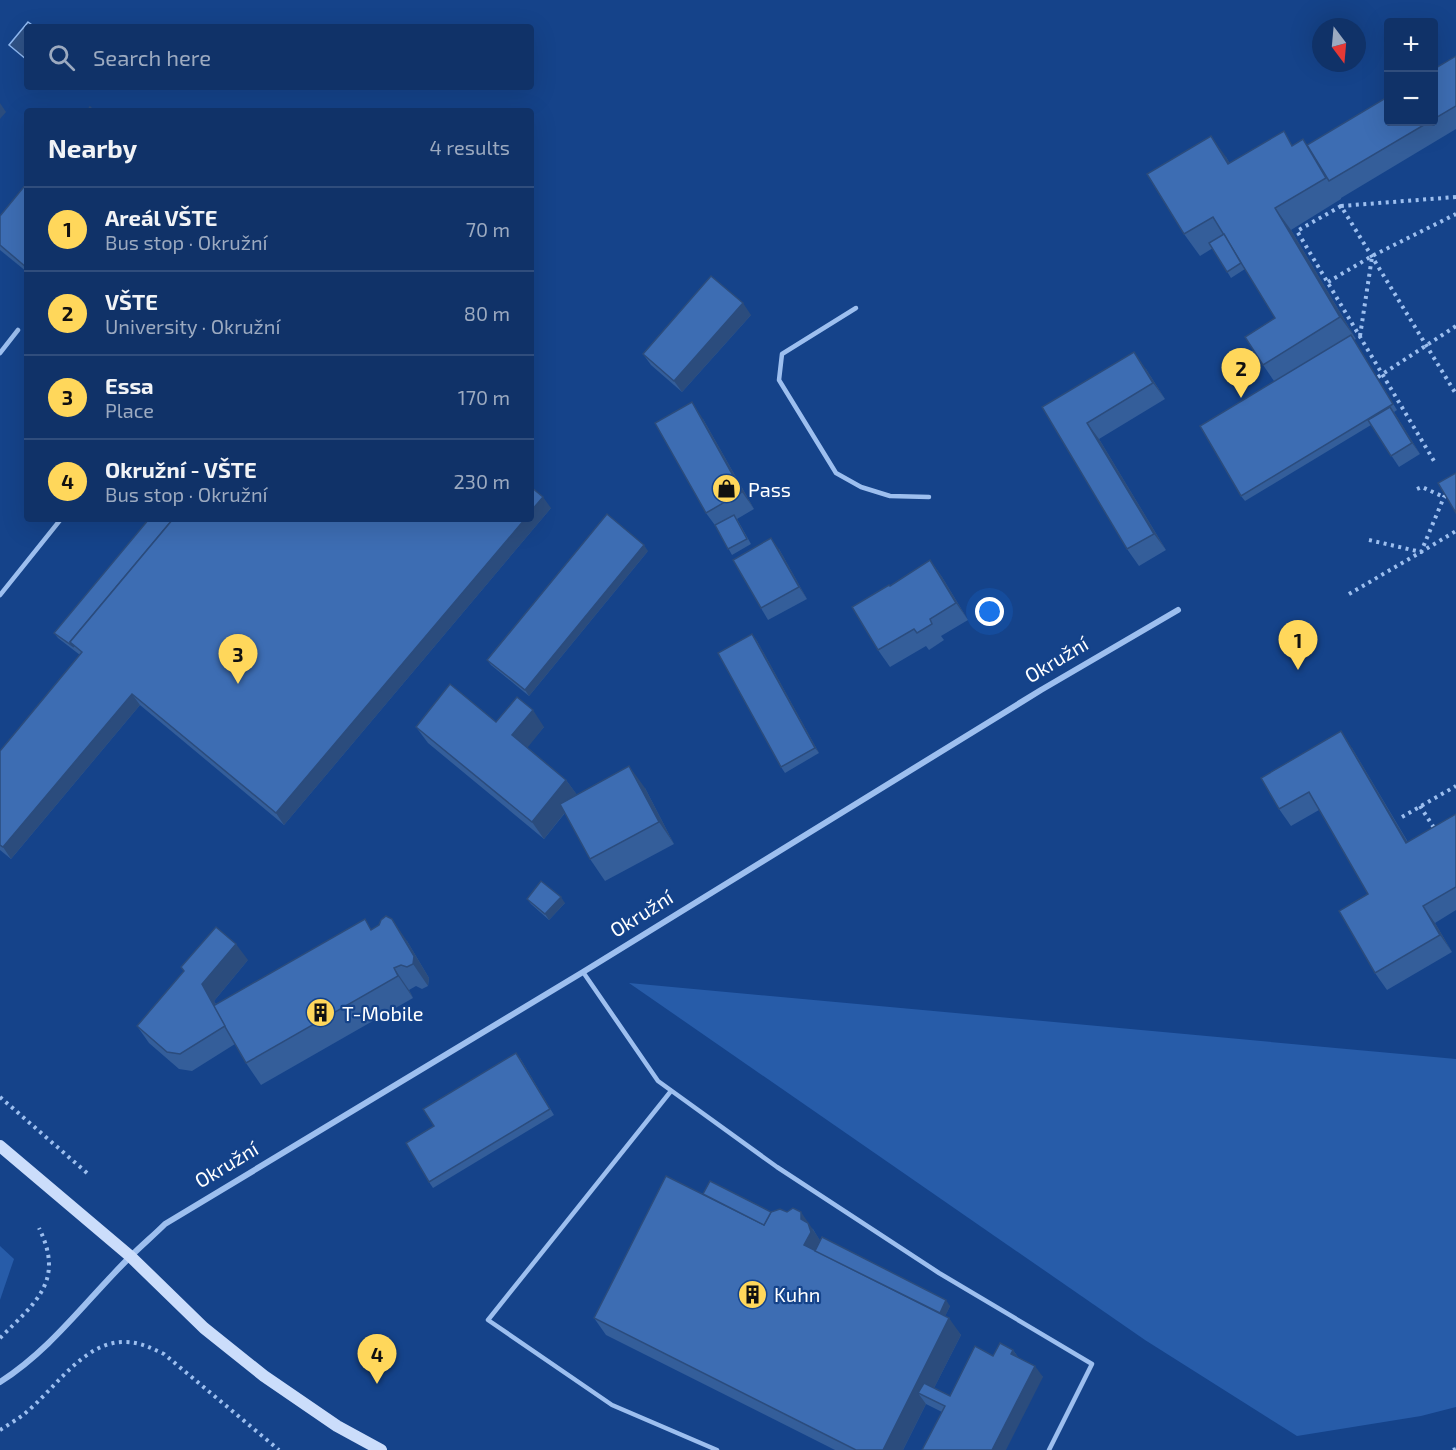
<!DOCTYPE html>
<meta charset="utf-8">
<style>
body{margin:0;font-family:"Exo 2",sans-serif;background:#193a6e;color:#f1f3f6}
.controls{position:absolute;right:18px;top:18px;display:grid;overflow:hidden;border-radius:6px;box-shadow:0 6px 24px #0002}
.controls button{width:54px;height:54px;display:grid;place-items:center;padding:0;border:0;border-bottom:2px solid #304d7c;background:#103268;color:#f1f3f6;font:30px sans-serif}
.compass{position:absolute;left:1312px;top:18px;width:54px;height:54px;border-radius:50%;background:#103268;box-shadow:0 6px 24px #0002;rotate:164deg}
.you{position:absolute;left:990px;top:612px;width:21px;height:21px;margin:-15px;border:4px solid #fff;border-radius:50%;background:#1a73e8;box-shadow:0 0 0 9px #1a73e833}
.badge{display:grid;place-items:center;width:39px;height:39px;border-radius:50%;background:#ffd75b;color:#111;font-size:20px;font-weight:700}
.pin{position:absolute;translate:-50% -50px;filter:drop-shadow(0 2px 3px #0008)}
.pin::after{content:'';position:absolute;top:32px;width:21px;height:18px;background:inherit;clip-path:polygon(0 0,100% 0,50% 100%)}
.list{margin:0;padding:0;list-style:none}
h2{display:flex;justify-content:space-between;align-items:center;height:78px;margin:0;padding:0 24px;font-size:26px}
h2 small{font-size:20px;font-weight:400;color:#9caac0}
.list li{display:grid;grid-template-columns:39px 1fr auto;gap:18px;align-items:center;box-sizing:border-box;height:84px;padding:0 24px;border-top:2px solid #304d7c}
.list b{display:block;font-size:22px;white-space:nowrap}
.list p{margin:0;font-size:20px;white-space:nowrap;color:#9caac0}
.list em{font-size:20px;font-style:normal;color:#9caac0}
.icon{flex:none;width:33px;height:33px;fill:none;stroke:currentColor;stroke-width:2;stroke-linecap:round;stroke-linejoin:round}
.map{position:relative;flex:none;width:1456px;height:1450px;overflow:hidden}
.search{position:absolute;background:#103268;box-shadow:0 6px 24px #0002;left:24px;top:24px;width:510px;height:66px;display:flex;align-items:center;gap:15px;box-sizing:border-box;padding:0 21px;border-radius:6px;color:#9caac0;font-size:22px}
.panel{position:absolute;background:#103268;box-shadow:0 6px 24px #0002;left:24px;top:108px;width:510px;height:414px;border-radius:6px}
.map>svg:first-child{display:block}
.green{fill:#275ca9}
.water{fill:#2f5286;stroke:#8fb9f2;stroke-width:1.5}
.lines{fill:none;stroke-linecap:round;stroke-linejoin:round}
.path{stroke:#9dbfef;stroke-width:4;stroke-dasharray:3 4.5;stroke-linecap:butt}
.service{stroke:#9dbfef;stroke-width:4.5}
.minor{stroke:#9dbfef;stroke-width:6}
.secondary{stroke:#cbddfb;stroke-width:12}
.wall{fill:#345e9a}
.shaded-wall{fill:#2b4c7d}
.building{fill:#3d6db3;stroke:#2b4c7d;stroke-width:1.5}
.labels{text-anchor:middle;dominant-baseline:central;stroke-width:4.5;stroke-linejoin:round;paint-order:stroke}
.poi-label{font-size:20px;fill:#fff;stroke:#15438a;text-anchor:start}
.street-label{font-size:20px;fill:#fff;stroke:#15438a}
</style>
<div class="map">
<svg width="1456" height="1450" viewBox="0 0 1456 1450">
<rect width="100%" height="100%" fill="#15438a"/>
<!-- green -->
<g class="green">
<polygon points="629,983 1456,1059 1456,1407 1421,1416 1297,1436 1145,1340"/>
<polygon points="0,1246 14,1259 0,1300"/>
</g>
<!-- water -->
<polygon class="water" points="28,22 35,27 27,27 27,60 9,45"/>
<g class="lines">
<!-- path -->
<g class="path">
<polyline points="1456,197 1341,206 1456,394"/>
<polyline points="1341,206 1297,231 1434,461"/>
<polyline points="1328,282 1372,256 1456,214"/>
<polyline points="1360,336 1372,257"/>
<polyline points="1378,377 1456,326"/>
<polyline points="1417,489 1422,487 1444,497"/>
<polyline points="1369,540 1421,552 1456,531"/>
<polyline points="1349,594 1421,552 1444,497 1456,489"/>
<polyline points="1420,806 1436,831"/>
<polyline points="1402,817 1456,786"/>
<polyline points="0,1097 87,1173"/>
<path d="M0 1338C36 1302 65 1281 39 1228"/>
<path d="M0 1430C8 1425 16 1420 23 1415 54 1391 83 1341 125 1342 140 1342 151 1348 164 1354L279 1450"/>
<polyline points="1453,1450 1456,1449"/>
</g>
<!-- service -->
<g class="service">
<polyline points="856,308 782,354 779,380 836,473 861,487 890,496 929,497"/>
<polyline points="0,353 18,330"/>
<polyline points="0,595 61,519"/>
<polyline points="583,972 658,1081 777,1167 939,1273 1092,1364 1049,1450"/>
<polyline points="671,1091 488,1320 612,1405 717,1450"/>
</g>
<!-- minor -->
<path class="minor" d="M0 1382C52 1349 87 1299 131 1256 142 1245 154 1235 165 1224L583 972 1041 690 1178 610"/>
<!-- secondary -->
<polyline class="secondary" points="0,1146 130,1256 204,1328 264,1376 337,1426 381,1450"/>
</g>
<!-- wall -->
<g class="wall">
<polygon points="1456,56 1456,129 1341,198 1341,199 1291,230 1356,339 1354,340 1397,410 1394,412 1420,454 1399,467 1371,425 1245,501 1241,496 1274,381 1263,365 1275,318 1245,269 1231,278 1213,248 1200,256 1184,234 1226,157 1230,164 1293,145 1307,145 1389,122 1434,122 1434,69"/>
<polygon points="27,183 27,272 0,250 0,216"/>
<polygon points="751,315 682,392 651,365 643,354"/>
<polygon points="1146,369 1165,399 1099,439 1166,550 1139,566 1127,549 1042,407"/>
<polygon points="703,419 754,509 737,519 751,544 732,555 717,528 706,513"/>
<polygon points="551,508 284,825 140,705 11,859 0,850 0,751 80,655 58,638 54,633"/>
<polygon points="779,549 807,599 768,620 761,608"/>
<polygon points="648,551 529,696 491,665 487,660"/>
<polygon points="930,560 942,577 968,620 941,636 944,640 929,650 926,646 890,667 878,650 890,586"/>
<polygon points="756,639 819,753 785,773 781,767"/>
<polygon points="496,722 544,727 527,747 566,780 577,795 645,788 674,844 605,881 590,859 565,813 544,839 428,743 416,727"/>
<polygon points="1352,748 1408,842 1456,814 1456,910 1435,923 1452,952 1387,990 1375,973 1368,894 1319,810 1291,826 1279,809"/>
<polygon points="527,899 565,903 549,920 531,904"/>
<polygon points="372,929 407,941 429,978 428,986 422,989 416,986 409,990 413,998 261,1085 246,1063 235,1044 192,1071 179,1069 149,1043 137,1026 248,960 214,1001 216,1004"/>
<polygon points="520,1058 554,1115 433,1188 429,1182 434,1126"/>
<polygon points="703,1194 771,1212 813,1229 820,1241 950,1306 945,1316 961,1335 934,1388 950,1396 993,1356 1013,1350 1018,1357 1043,1377 942,1412 926,1404 903,1450 835,1450 606,1335 594,1318"/>
</g>
<!-- shaded-wall -->
<g class="shaded-wall">
<polygon points="0,103 6,112 0,119"/>
<polygon points="1211,136 1226,157 1244,186 1228,164"/>
<polygon points="1275,208 1291,230 1356,339 1340,317"/>
<polygon points="743,303 751,315 682,392 674,381"/>
<polygon points="1134,352 1146,369 1165,399 1153,383"/>
<polygon points="692,402 703,419 754,509 742,492"/>
<polygon points="1390,407 1398,418 1420,454 1412,443"/>
<polygon points="1087,423 1099,439 1166,550 1154,534"/>
<polygon points="543,497 551,508 284,825 276,813 525,519 531,519 531,511"/>
<polygon points="771,538 779,549 807,599 799,587"/>
<polygon points="644,545 648,551 529,696 525,690"/>
<polygon points="930,560 942,577 968,620 956,603"/>
<polygon points="752,634 756,639 819,753 815,748"/>
<polygon points="132,694 140,705 11,859 3,847"/>
<polygon points="533,710 544,727 524,752 512,735"/>
<polygon points="1341,731 1352,748 1418,860 1406,843"/>
<polygon points="629,766 645,788 674,844 659,822"/>
<polygon points="566,780 578,796 544,839 532,822"/>
<polygon points="561,897 565,903 549,920 545,914"/>
<polygon points="1423,906 1435,923 1452,952 1440,935"/>
<polygon points="392,919 407,941 429,978 428,986 413,964"/>
<polygon points="236,944 248,960 214,1001 238,1043 226,1026 202,984"/>
<polygon points="394,968 409,990 413,998 398,976"/>
<polygon points="801,1212 820,1240 823,1249 818,1259 804,1245"/>
<polygon points="946,1300 950,1306 941,1325 937,1319"/>
<polygon points="949,1318 961,1335 929,1398 918,1393 926,1404 903,1450 883,1450"/>
<polygon points="1013,1350 1021,1361 1011,1354"/>
<polygon points="1035,1366 1043,1377 1006,1450 992,1450"/>
</g>
<!-- building -->
<g class="building">
<polygon points="1456,56 1456,106 1434,119 1434,69"/>
<polygon points="1389,96 1389,122 1429,122 1329,181 1307,145"/>
<polygon points="90,107 94,111 87,111"/>
<polygon points="1284,131 1292,146 1303,139 1326,178 1275,208 1340,317 1263,365 1245,337 1275,318 1213,217 1184,234 1147,174 1211,136 1228,164"/>
<polygon points="27,183 27,268 0,245 0,216"/>
<polygon points="1224,234 1241,263 1227,272 1209,243"/>
<polygon points="711,276 743,303 674,381 643,354"/>
<polygon points="1351,335 1393,404 1241,496 1200,426"/>
<polygon points="1134,352 1153,383 1087,423 1154,534 1127,549 1042,407"/>
<polygon points="692,402 742,492 706,513 655,423"/>
<polygon points="1390,407 1412,443 1391,456 1368,420"/>
<polygon points="1456,473 1456,513 1438,483"/>
<polygon points="531,487 543,497 531,511"/>
<polygon points="607,514 644,545 525,690 487,660"/>
<polygon points="734,515 747,539 728,549 715,525"/>
<polygon points="149,519 173,519 70,642 74,647 54,633"/>
<polygon points="173,519 525,519 276,813 132,694 3,847 0,845 0,751 82,652 70,642"/>
<polygon points="771,538 799,587 761,608 733,560"/>
<polygon points="930,560 956,603 930,619 932,624 917,633 914,629 878,650 852,607 889,585 890,586"/>
<polygon points="752,634 815,748 781,767 718,653"/>
<polygon points="450,684 496,722 517,697 533,710 512,735 566,780 532,822 416,727"/>
<polygon points="1341,731 1406,843 1456,814 1456,887 1423,906 1440,935 1375,973 1339,911 1368,894 1309,792 1279,809 1261,778"/>
<polygon points="629,766 659,822 590,859 560,804"/>
<polygon points="541,881 561,897 545,914 527,899"/>
<polygon points="386,916 392,919 414,956 413,964 407,967 401,965 394,968 398,976 246,1063 213,1006 365,919 371,930 379,925 381,920"/>
<polygon points="216,927 236,944 202,984 225,1026 180,1054 167,1052 137,1026 184,971 181,967"/>
<polygon points="516,1053 550,1109 429,1182 406,1143 434,1126 423,1109"/>
<polygon points="666,1176 764,1225 771,1212 780,1209 787,1212 793,1208 801,1212 801,1219 808,1223 811,1232 804,1245 949,1318 883,1450 856,1450 594,1318"/>
<polygon points="710,1181 771,1212 764,1225 703,1194"/>
<polygon points="822,1237 946,1300 940,1313 815,1251"/>
<polygon points="1000,1343 1013,1350 1011,1354 1035,1366 992,1450 922,1450 945,1406 918,1393 924,1383 950,1396 975,1346 993,1356"/>
</g>
<!-- icons -->
<defs>
<symbol id="shop-disc" viewBox="-11 -11 22 22"><circle r="9.5" fill="#ffd75b" stroke="#15438a"/><path d="M-5-2.5h2.3a2.7 3.5 0 0 1 5.4 0H5L5.5 6h-11ZM-1.5-2.5h3a1.5 2.3 0 0 0-3 0Z" fill="#111"/></symbol>
<symbol id="building-disc" viewBox="-11 -11 22 22"><circle r="9.5" fill="#ffd75b" stroke="#15438a"/><path d="M-4-6H4V6H1V3H-1V6H-4ZM-2.5-4.3h1.7v1.8h-1.7ZM.8-4.3h1.7v1.8H.8ZM-2.5-1h1.7V.8h-1.7ZM.8-1h1.7V.8H.8Z" fill="#111"/></symbol>
</defs>
<g fill-rule="evenodd">
<use href="#shop-disc" x="710" y="472" width="33" height="33"/>
<use href="#building-disc" x="304" y="996" width="33" height="33"/>
<use href="#building-disc" x="736" y="1278" width="33" height="33"/>
</g>
<g class="labels">
<!-- poi labels -->
<g class="poi-label">
<text x="748" y="489">Pass</text>
<text x="342" y="1013">T-Mobile</text>
<text x="774" y="1294">Kuhn</text>
</g>
<!-- street labels -->
<g class="street-label">
<text transform="translate(1056 659) rotate(-31)">Okružní</text>
<text transform="translate(641 913) rotate(-32)">Okružní</text>
<text transform="translate(226 1164) rotate(-31)">Okružní</text>
</g>
</g>
</svg>
<div class="controls">
<button>+</button>
<button>−</button>
</div>
<svg class="compass" viewBox="-18 -18 36 36"><path d="M0-13l5 13h-10z" fill="#e53935"/><path d="M0 13l5-13h-10z" fill="#9caac0"/></svg>
<div class="you"></div>
<div class="pin badge" style="left:1298px;top:670px">1</div>
<div class="pin badge" style="left:1241px;top:398px">2</div>
<div class="pin badge" style="left:238px;top:684px">3</div>
<div class="pin badge" style="left:377px;top:1384px">4</div>
<div class="search"><svg class="icon" aria-label="search" viewBox="0 0 24 24"><circle cx="10" cy="10" r="6"/><path d="M15 15l6 6"/></svg>Search here</div>
<section class="panel">
<h2>Nearby<small>4 results</small></h2>
<ul class="list">
<li><span class="badge">1</span><div><b>Areál VŠTE</b><p>Bus stop · Okružní</p></div><em>70 m</em></li>
<li><span class="badge">2</span><div><b>VŠTE</b><p>University · Okružní</p></div><em>80 m</em></li>
<li><span class="badge">3</span><div><b>Essa</b><p>Place</p></div><em>170 m</em></li>
<li><span class="badge">4</span><div><b>Okružní - VŠTE</b><p>Bus stop · Okružní</p></div><em>230 m</em></li>
</ul>
</section>
</div>
